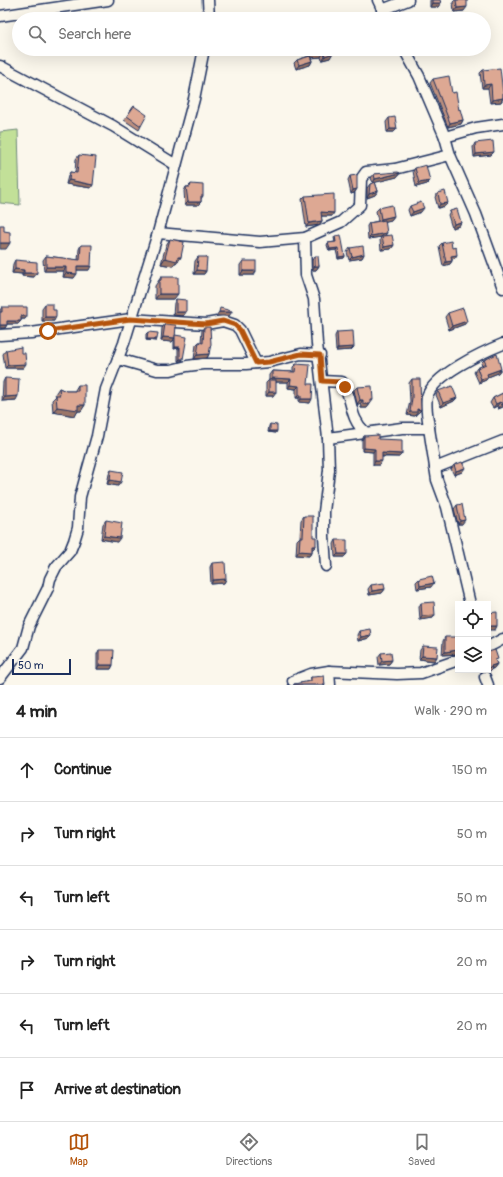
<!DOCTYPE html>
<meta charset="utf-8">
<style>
body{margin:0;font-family:Pangolin,sans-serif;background:#f2f2f2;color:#222}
.controls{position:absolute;right:12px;bottom:12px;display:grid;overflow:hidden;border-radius:0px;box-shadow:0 4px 16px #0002}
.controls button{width:36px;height:36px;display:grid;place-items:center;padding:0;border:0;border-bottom:1px solid #e0e0e0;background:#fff;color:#222;font:20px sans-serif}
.scale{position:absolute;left:12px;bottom:10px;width:59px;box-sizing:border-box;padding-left:4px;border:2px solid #1b2f5e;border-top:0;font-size:11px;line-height:14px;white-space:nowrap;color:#1b2f5e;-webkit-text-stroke:3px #fbf7ec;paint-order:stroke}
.stop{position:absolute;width:12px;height:12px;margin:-9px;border:3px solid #b45309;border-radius:50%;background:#fff}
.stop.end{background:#b45309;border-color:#fff;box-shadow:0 1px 4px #0008}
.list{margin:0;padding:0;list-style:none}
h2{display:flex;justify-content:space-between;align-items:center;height:52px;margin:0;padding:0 16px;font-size:17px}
h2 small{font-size:13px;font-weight:400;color:#767676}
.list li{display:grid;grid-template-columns:26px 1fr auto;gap:12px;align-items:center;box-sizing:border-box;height:64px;padding:0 16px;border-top:1px solid #e0e0e0}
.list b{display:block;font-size:15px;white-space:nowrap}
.list em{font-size:13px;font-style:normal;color:#767676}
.icon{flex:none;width:22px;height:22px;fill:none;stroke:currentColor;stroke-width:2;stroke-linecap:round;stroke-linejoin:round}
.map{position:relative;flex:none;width:503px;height:685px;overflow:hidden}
.search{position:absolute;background:#fff;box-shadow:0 4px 16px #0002;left:12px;right:12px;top:12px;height:44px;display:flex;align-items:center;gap:10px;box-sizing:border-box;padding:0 14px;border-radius:22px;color:#767676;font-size:15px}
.sheet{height:436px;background:#fff}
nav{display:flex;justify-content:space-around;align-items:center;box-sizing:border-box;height:56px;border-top:1px solid #e0e0e0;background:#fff;font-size:11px;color:#767676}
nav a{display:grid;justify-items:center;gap:2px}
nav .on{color:#b45309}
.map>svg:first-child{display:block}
.green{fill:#c2e098;stroke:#6e887b}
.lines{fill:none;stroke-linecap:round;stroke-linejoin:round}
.minor-casing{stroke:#1b2f5e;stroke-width:13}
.minor{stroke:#fbf7ec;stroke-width:10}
.wall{fill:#be907e;stroke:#1b2f5e}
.shaded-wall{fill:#9b7667;stroke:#1b2f5e}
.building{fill:#dda893;stroke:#1b2f5e}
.route{stroke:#b45309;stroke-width:5}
</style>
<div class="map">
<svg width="503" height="685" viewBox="0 0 503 685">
<rect width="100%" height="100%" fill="#fbf7ec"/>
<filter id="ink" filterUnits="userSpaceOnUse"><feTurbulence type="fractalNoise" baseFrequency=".025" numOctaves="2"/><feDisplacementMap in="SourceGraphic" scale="8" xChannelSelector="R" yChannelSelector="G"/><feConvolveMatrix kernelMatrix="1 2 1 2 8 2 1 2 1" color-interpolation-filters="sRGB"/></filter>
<g filter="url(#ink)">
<!-- green -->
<polygon class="green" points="18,130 20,205 0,203 0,132"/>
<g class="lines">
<defs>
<g id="minor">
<polyline points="208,0 209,19"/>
<polyline points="378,0 387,19"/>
<polyline points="382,10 408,0"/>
<polyline points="0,16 108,0"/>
<polyline points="404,49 419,76 445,137 450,155 476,214 503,288"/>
<polyline points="0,66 113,126 176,165"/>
<polyline points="445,137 476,128 503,124"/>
<polyline points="158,233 260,242 305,238 341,222 360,205 361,179 366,172 395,169 450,155"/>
<polyline points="305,238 306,275 314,299 317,344 328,438 329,470 324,512 324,536 326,566"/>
<polyline points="0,335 31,333 131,319 206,324 223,321 235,325 240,330 256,363"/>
<polyline points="118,359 157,370 171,370 187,366 203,364 246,364 269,362 301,354 320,355"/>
<path d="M322 381 342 382C354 399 348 417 365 432"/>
<path d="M429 428C428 418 425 406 427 397 433 375 483 352 503 344"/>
<polyline points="328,438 402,428 429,428 437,480 447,507 470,604"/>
<polyline points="435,468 503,441"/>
<polyline points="488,647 503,639"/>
<polyline points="329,671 330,685"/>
<polyline points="485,677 488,685"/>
<polyline points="0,678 23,648 29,626 48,588 50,579 56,567 70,551 74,541 78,528 80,497 97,436 106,389 124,343 158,233 194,99 204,49"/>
<polyline points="293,681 311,674 329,671 397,674 421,673 458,660"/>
</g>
</defs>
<!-- minor casing -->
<use href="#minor" class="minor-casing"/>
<!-- minor -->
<use href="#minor" class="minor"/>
</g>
<!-- wall -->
<g class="wall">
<polygon points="430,0 440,0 438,7 430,7"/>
<polygon points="455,0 467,0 464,11 454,12 453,2"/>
<polygon points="262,49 289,49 288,51 262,53"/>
<polygon points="307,49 332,49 330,58 322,60 321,57 311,58 312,61 310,65 296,69 294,63 297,60 309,56"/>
<polygon points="483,70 503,93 503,99 501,102 490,103 488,88 482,88 480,73"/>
<polygon points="433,79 452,93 459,110 463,120 461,124 448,127 430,83"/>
<polygon points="134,106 141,126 139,130 124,120"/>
<polygon points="389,118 397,129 394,132 387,132 386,122"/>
<polygon points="475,143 491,155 474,157 473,147"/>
<polygon points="79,155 91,188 66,184 68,176 70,172 75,173 76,159"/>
<polygon points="415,168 427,184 416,187 413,171"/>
<polygon points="400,173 397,177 375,182 378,191 375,195 367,198 367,188 370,184 373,183 371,178 374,174"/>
<polygon points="350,176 357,189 354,193 351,194 348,180"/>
<polygon points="191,184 203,196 201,199 201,202 198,205 185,205 184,191 186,187 188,187"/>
<polygon points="438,193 448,203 445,206 438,208 435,197"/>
<polygon points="305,196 332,216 321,216 322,221 319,225 306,227 302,199"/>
<polygon points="410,206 421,212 410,216 408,210"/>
<polygon points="379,208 394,216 391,220 385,221 385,236 394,245 391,249 381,250 380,240 381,237 368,239 367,226 369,223 378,221 376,211"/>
<polygon points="450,211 461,222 459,226 452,228 448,215"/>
<polygon points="335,236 345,256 344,258 338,259 336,250 329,251 327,245 328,243 335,242 334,238"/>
<polygon points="170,239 181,257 177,263 176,262 173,266 161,264 166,245"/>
<polygon points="442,243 455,258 452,259 452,261 450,264 443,266 439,246"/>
<polygon points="81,245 89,270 77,270 74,278 63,277 64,271 44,271 43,260 46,256 78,260 79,249"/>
<polygon points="350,248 364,254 362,258 349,260 347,252"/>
<polygon points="315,256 319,266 316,270 312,270 312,260"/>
<polygon points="198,257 206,271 204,274 194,274 195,261"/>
<polygon points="15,260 34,277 22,276 22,274 12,273 13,264"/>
<polygon points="243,261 254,275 240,275 240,265"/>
<polygon points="161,277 174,299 155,299 155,286"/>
<polygon points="176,299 186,312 183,316 173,315 174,303"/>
<polygon points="45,304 54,321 42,321 42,308"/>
<polygon points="2,307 27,316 25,319 21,319 21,321 18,324 7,324 5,328 0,328 0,310"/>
<polygon points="448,313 465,324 449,330 445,317"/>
<polygon points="165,324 175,335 183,359 182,361 178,361 178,348 174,349 174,340 172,342 161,341 162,328"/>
<polygon points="204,327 209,354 207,358 194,359 196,345 199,342 201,342 202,330"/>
<polygon points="148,332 156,341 146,340 146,334"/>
<polygon points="337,332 354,347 351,350 336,351 335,336"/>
<polygon points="6,350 23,368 5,368 3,354"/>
<polygon points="484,360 501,369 498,373 488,377 486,380 479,383 474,372 477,368 482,366 481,363"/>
<polygon points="296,364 308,384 310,403 299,402 299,398 296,398 296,389 288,388 288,382 276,382 273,396 266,396 266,383 269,380 269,375 272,371 293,372 293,367"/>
<polygon points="5,378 16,400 2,401 3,382"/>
<polygon points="412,379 418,413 417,413 415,416 407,415 410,401 409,383"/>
<polygon points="78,385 85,405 81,411 78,411 75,416 53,412 52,400 56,396 55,394 59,388 66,391 75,391 75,390"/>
<polygon points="357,387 373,400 367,408 361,408 360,404 357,404 354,390"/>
<polygon points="438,391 454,401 441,407 436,395"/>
<polygon points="503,393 503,407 498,409 497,406 493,408 490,403 493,398"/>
<polygon points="270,424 276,433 268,432 269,426"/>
<polygon points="364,436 378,439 402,454 399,457 382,457 379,465 373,465 373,452 362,451 362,440"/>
<polygon points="454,465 462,472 454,475 451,469"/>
<polygon points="111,470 118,486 107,484 109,474"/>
<polygon points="457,505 462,524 458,524 454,509"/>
<polygon points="304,516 316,546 313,549 312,549 312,552 309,556 296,555 297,540 300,537 301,520"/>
<polygon points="106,520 117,542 101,539 103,524"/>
<polygon points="336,540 344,557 335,557 334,544"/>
<polygon points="212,563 226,579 224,583 211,584 210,567"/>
<polygon points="419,579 431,587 417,589 416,582"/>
<polygon points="371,585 385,589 382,593 369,595 368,589"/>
<polygon points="421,603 433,618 420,620 419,607"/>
<polygon points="359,631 371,635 369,638 358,641 357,635"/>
<polygon points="445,637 457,654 442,655 443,641"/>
<polygon points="423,646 437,657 434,661 419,659 420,650"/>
<polygon points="99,650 113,665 111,669 97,669 97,654"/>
<polygon points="488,652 496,662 497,664 494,668 492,669 489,672 486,671 481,672 480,670 488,670"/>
<polygon points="381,653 392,660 389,664 379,665 378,657"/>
<polygon points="311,677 325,685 293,685 294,684 308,682"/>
</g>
<!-- shaded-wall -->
<g class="shaded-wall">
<polygon points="432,3 441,3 438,7 430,7"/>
<polygon points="467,7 464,11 454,12 457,8"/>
<polygon points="274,49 289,49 288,51 262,53 265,50"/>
<polygon points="324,52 321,57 310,58 313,54"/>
<polygon points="333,53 330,58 322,60 325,56"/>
<polygon points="312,61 310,65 296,69 299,65"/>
<polygon points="491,84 488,88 482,88 484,85"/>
<polygon points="503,98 501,102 490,103 492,100"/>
<polygon points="463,120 461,124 448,127 450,123"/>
<polygon points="390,129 397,129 394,132 387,132"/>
<polygon points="494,152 491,155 474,157 476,154"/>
<polygon points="400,173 397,177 373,183 375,179"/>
<polygon points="69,180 93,185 91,188 66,184"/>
<polygon points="430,181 427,184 416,187 419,183"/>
<polygon points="357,189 354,193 351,194 353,190"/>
<polygon points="378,191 375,195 367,198 369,194"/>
<polygon points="188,202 201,202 198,205 185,205"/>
<polygon points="448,203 445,206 438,208 440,204"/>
<polygon points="424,208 421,212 410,216 413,212"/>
<polygon points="321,212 334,213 332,216 318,216"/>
<polygon points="394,216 391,220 379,223 381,219"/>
<polygon points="322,221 319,225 306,227 309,223"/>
<polygon points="461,222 459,226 452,228 454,224"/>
<polygon points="387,233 384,237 382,236 381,237 368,239 371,236"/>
<polygon points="0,243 10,243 6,249 0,249"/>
<polygon points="394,245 391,249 381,250 384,247"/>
<polygon points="338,248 336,250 329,251 330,249"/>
<polygon points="364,254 362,258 349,260 352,257"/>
<polygon points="457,255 455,258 449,260 451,256"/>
<polygon points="345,256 344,258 338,259 339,257"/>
<polygon points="178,257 181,257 177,263 176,262 173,266 161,264 165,258"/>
<polygon points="452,261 450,264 443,266 446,262"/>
<polygon points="77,266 91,266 89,270 75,270"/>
<polygon points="315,266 319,266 316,270 312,270"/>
<polygon points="46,267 66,267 64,271 44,271"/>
<polygon points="15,269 24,270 22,274 12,273"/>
<polygon points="197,270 206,271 204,274 194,274"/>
<polygon points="243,271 256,271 254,275 240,275"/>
<polygon points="24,273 37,273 34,277 22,276"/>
<polygon points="66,273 77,274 74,278 63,277"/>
<polygon points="159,294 178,294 174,299 155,299"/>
<polygon points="176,312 186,312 183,316 173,315"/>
<polygon points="219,312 232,312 229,316 216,316"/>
<polygon points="21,316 27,316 25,319 18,319"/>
<polygon points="45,317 56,317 54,321 42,321"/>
<polygon points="7,321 21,321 18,324 5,324"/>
<polygon points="467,321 465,324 449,330 452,326"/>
<polygon points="0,325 7,325 5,328 0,328"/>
<polygon points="163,337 175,338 172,342 161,341"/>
<polygon points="147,339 157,339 156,341 146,340"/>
<polygon points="175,347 180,347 178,348 174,349"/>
<polygon points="354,347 351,350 336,351 338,348"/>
<polygon points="209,354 207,358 194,359 197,355"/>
<polygon points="180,359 183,359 182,361 178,361"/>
<polygon points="26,364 23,368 5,368 8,365"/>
<polygon points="501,369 498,373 488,377 486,380 479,383 481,379 487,374"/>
<polygon points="272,378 291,379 288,382 269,382"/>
<polygon points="290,385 299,386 296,389 288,388"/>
<polygon points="269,392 276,392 273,396 266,396"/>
<polygon points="299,395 301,395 299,398 296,398"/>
<polygon points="18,396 16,400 2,401 5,397"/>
<polygon points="457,398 454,401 441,407 443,403"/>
<polygon points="301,399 312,399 310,403 299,402"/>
<polygon points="360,400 363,400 360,404 357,404"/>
<polygon points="500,402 497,406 493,408 496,404"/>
<polygon points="363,404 370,404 367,408 361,408"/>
<polygon points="502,404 503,404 503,407 498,409"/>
<polygon points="78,405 85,405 81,411 78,411 75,416 53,412 57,407"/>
<polygon points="417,409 421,410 418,413 417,413 415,416 407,415 410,412"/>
<polygon points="270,431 277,431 276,433 268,432"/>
<polygon points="364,448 375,449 373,452 362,451"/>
<polygon points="382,453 402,454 399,457 379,456"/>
<polygon points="375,461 382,461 379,465 373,465"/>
<polygon points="465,468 462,472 454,475 456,471"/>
<polygon points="110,480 121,482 118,486 107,484"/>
<polygon points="465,520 462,524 458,524 460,521"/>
<polygon points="104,536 120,538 117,542 101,539"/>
<polygon points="312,546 316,546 313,549 310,549"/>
<polygon points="299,551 312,552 309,556 296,555"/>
<polygon points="338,554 347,554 344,557 335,557"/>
<polygon points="226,579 224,583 211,584 213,580"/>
<polygon points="434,583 431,587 417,589 420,586"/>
<polygon points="385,589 382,593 369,595 372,591"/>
<polygon points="435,615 433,618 420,620 422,616"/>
<polygon points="488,626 497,626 495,630 488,630"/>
<polygon points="371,635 369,638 358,641 361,637"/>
<polygon points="458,650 458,652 457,654 442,655 445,652"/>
<polygon points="422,656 437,657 434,661 419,659"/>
<polygon points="392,660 389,664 379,665 382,661"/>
<polygon points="497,664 494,668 492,669 491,666"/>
<polygon points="99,665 113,665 111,669 97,669"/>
<polygon points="482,670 486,670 481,672"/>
</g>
<!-- building -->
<g class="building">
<polygon points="432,0 440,0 441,3 432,3"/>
<polygon points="456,0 467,0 467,7 457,8"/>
<polygon points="366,15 366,19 351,19 351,17"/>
<polygon points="311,49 332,49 333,53 325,56 324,52 313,54"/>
<polygon points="310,56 312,61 299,65 297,60"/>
<polygon points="500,68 503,93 503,98 492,100 491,84 484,85 483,70"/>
<polygon points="449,76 452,93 456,92 459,110 460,109 463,120 450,123 433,79"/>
<polygon points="134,106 147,115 141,126 127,116"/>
<polygon points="395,117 397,129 390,129 389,118"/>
<polygon points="493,141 494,152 476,154 475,143"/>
<polygon points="79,155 96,157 93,185 69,180 70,172 77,173"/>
<polygon points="426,165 430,181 419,183 415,168"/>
<polygon points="398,172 400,173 375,179 374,174"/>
<polygon points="357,175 357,189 353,190 350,176"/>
<polygon points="375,182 378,191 369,194 370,184"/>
<polygon points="191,184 203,185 203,196 201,196 201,202 188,202 186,187 190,187"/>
<polygon points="445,191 448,203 440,204 438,193"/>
<polygon points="334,194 334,213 321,212 322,221 309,223 305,196"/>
<polygon points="421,202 424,208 413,212 410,206"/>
<polygon points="392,205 394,216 381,219 379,208"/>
<polygon points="457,209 461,222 454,224 450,211"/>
<polygon points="385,220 387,233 371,236 369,223"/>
<polygon points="0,225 4,225 4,231 10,232 10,243 0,243"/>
<polygon points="341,235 345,256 339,257 338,248 330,249 328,243 336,242 335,236"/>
<polygon points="392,235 394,245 384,247 382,236"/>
<polygon points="170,239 184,242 181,257 178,257 177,261 165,258"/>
<polygon points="451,241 452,248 456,247 457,255 451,256 452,261 446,262 442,243"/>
<polygon points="81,245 92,245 91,266 77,266 77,274 66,273 66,267 46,267 46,256 80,260"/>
<polygon points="363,246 364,254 352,257 350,248"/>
<polygon points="315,256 318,256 319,266 315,266"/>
<polygon points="198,257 207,257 206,271 197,270"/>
<polygon points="15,260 37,262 37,273 24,273 24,270 15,269"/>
<rect x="243" y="261" width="13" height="10"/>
<polygon points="161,277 178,277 178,294 159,294 159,281 161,280"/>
<polygon points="176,299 186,300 186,312 176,312"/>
<polygon points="45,304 53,304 53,310 56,310 56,317 45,317"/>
<polygon points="2,307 27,307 27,316 21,316 21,321 7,321 7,325 0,325 0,312 2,312"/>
<polygon points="220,308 232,311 232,312 219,312"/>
<polygon points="463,308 467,321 452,326 448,313"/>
<polygon points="165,324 176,325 175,338 163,337"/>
<polygon points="204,327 210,327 211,344 209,354 197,355 199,342 203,343"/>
<polygon points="353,331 354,347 338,348 337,332"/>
<polygon points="148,332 158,333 157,339 147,339"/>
<polygon points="175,335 187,337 183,359 180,359 180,347 175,347"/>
<polygon points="21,347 21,353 25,353 26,364 8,365 6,350"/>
<polygon points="497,354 501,369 487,374 488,377 481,379 477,368 486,364 484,360"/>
<polygon points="296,364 310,365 308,384 313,384 312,399 301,399 301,395 299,395 299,386 290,385 291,379 272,378 272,371 295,372"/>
<polygon points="5,378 19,379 18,396 5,397"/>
<polygon points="412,379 420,379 421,410 417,409 417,412 410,412 412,398"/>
<rect x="269" y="380" width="7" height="12"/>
<polygon points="78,385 85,385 85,405 78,405 78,410 57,407 56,395 60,395 59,388 66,391 78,391"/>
<polygon points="372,386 373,400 370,400 370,404 363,404 363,400 360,400 357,387"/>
<polygon points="452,386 457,398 443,403 438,391"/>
<polygon points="503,393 503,404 502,404 500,402 496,404 493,398"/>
<polygon points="270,424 277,425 277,431 270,431"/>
<polygon points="378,435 378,439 402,440 402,454 382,453 382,461 375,461 375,449 364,448 364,436"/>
<polygon points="462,462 465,468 456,471 454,465"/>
<polygon points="111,470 123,472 121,482 110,480"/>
<polygon points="462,504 465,520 460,521 457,505"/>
<polygon points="304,516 313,516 313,537 316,537 316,546 312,546 312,552 299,551 300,537 303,537"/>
<polygon points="106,520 122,523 120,538 104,536"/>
<polygon points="336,540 347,540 347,554 338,554"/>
<polygon points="225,562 226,579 213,580 212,563"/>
<polygon points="432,576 434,583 420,586 419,579"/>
<polygon points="384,583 385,589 372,591 371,585"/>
<polygon points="434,602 435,615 422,616 421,603"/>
<polygon points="488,609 488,613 497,612 497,626 488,626"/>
<polygon points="370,629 371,635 361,637 359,631"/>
<polygon points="445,637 458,637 458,650 445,652"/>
<polygon points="423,646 438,647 437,657 422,656"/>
<polygon points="99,650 114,650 113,665 99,665"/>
<polygon points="495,650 498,659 495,660 497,664 491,666 492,668 488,667 488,652"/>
<polygon points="391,652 392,660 382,661 381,653"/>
<polygon points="324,676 325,685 294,685 294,684 311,681 311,677 313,677"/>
</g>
</g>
<g class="lines" filter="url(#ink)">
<!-- route -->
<polyline class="route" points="48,331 130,319 206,324 223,321 235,325 240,330 256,363 269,362 301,354 320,355 322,381 342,382 345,387"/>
</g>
</svg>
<div class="controls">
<button><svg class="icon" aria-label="locate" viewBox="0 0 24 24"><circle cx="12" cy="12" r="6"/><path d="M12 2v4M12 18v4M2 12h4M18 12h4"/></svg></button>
<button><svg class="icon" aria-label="layers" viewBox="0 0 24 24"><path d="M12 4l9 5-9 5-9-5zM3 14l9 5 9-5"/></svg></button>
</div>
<div class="scale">50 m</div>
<div class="stop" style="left:48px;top:331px"></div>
<div class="stop end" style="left:345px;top:387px"></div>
<div class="search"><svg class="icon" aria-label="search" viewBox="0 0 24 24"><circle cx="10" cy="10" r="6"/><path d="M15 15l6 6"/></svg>Search here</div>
</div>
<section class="sheet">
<h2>4 min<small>Walk · 290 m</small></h2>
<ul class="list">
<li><svg class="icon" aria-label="ahead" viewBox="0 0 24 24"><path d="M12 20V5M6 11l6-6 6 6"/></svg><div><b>Continue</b></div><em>150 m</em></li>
<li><svg class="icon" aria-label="right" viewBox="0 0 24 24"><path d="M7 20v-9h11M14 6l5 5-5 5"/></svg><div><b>Turn right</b></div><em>50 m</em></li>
<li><svg class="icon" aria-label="left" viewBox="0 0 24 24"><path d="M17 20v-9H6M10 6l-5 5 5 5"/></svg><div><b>Turn left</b></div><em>50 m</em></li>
<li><svg class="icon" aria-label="right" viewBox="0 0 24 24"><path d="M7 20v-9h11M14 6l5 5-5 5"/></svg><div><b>Turn right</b></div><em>20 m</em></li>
<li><svg class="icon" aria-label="left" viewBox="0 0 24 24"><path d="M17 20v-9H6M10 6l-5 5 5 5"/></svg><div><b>Turn left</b></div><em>20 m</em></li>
<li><svg class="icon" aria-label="arrive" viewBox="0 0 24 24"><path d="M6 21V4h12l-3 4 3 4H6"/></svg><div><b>Arrive at destination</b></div></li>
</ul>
</section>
<nav>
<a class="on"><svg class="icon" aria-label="map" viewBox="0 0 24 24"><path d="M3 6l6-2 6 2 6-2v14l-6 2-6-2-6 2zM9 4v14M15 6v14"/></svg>Map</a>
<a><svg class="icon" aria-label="directions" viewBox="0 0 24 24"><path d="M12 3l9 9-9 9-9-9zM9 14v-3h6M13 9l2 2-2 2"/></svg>Directions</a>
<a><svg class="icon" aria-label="saved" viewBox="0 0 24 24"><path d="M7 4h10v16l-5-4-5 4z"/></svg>Saved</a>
</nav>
